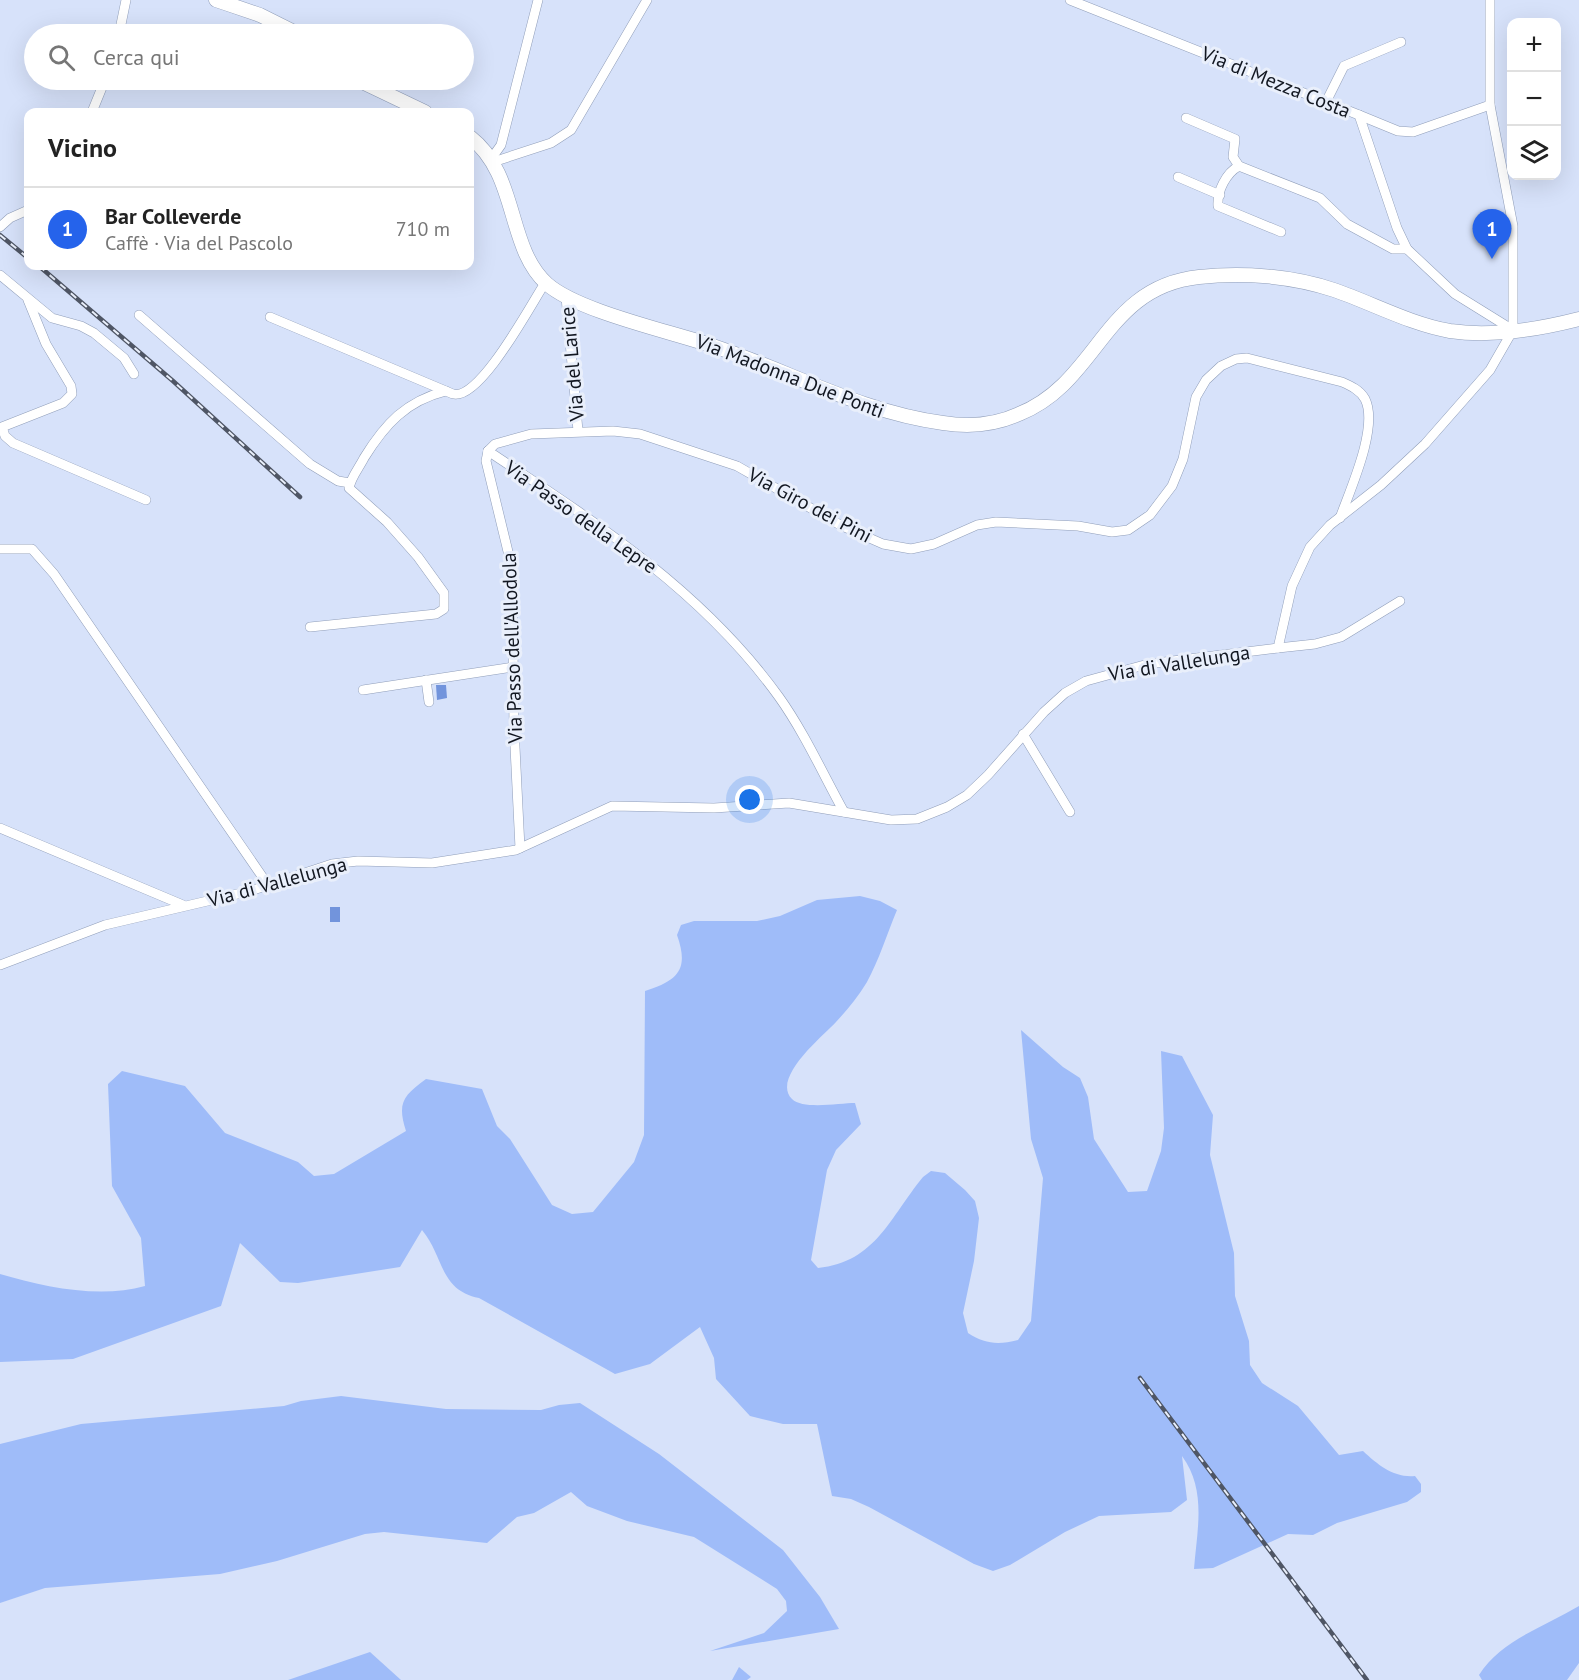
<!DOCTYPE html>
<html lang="it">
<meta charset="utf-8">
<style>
body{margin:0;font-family:"PT Sans",sans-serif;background:#f6f6f6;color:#222}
.controls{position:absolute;right:18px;top:18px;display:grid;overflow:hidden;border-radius:12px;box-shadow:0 6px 24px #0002}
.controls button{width:54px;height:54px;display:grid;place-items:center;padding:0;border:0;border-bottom:2px solid #e0e0e0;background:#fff;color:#222;font:30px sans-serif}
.you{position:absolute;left:750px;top:800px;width:21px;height:21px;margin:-15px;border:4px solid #fff;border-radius:50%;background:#1a73e8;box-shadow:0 0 0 9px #1a73e833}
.badge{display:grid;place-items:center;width:39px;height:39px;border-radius:50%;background:#2563eb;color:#fff;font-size:20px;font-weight:700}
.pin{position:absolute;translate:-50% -50px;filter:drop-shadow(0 2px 3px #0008)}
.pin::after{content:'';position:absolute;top:32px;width:21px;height:18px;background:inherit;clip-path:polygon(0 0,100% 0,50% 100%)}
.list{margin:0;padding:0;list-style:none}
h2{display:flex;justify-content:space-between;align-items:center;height:78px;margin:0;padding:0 24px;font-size:26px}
h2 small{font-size:20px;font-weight:400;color:#767676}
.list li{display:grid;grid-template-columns:39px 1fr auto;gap:18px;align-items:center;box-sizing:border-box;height:84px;padding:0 24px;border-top:2px solid #e0e0e0}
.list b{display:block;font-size:22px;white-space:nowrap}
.list p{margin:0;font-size:20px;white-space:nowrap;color:#767676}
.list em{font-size:20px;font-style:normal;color:#767676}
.icon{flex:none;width:33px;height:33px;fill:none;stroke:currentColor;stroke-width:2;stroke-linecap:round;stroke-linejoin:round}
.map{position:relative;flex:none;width:1579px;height:1680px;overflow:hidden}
.search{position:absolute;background:#fff;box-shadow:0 6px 24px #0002;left:24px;top:24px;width:450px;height:66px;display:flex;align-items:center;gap:15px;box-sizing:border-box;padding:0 21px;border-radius:33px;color:#767676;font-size:22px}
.panel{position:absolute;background:#fff;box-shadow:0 6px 24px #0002;left:24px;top:108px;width:450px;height:162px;border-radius:12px}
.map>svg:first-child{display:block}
.green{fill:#9fbcf9}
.water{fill:#7294dc}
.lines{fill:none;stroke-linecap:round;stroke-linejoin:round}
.street-casing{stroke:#909eb9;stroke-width:10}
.secondary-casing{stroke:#909eb9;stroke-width:15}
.street{stroke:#fff;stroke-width:9}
.secondary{stroke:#fff;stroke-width:14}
.rail-casing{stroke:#4f5665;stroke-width:4.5}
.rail{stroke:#e9effb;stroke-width:2;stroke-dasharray:7;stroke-linecap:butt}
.labels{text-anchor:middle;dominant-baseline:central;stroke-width:6;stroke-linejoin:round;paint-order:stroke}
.street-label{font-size:20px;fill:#121721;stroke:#e9effb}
</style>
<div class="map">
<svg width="1579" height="1680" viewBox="0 0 1579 1680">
<rect width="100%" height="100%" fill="#d7e2fa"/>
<!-- green -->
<g class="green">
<path d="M860 896 880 901 897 910C887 934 879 960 867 982 858 997 847 1010 836 1022 823 1036 771 1078 792 1099 803 1110 840 1103 855 1103L861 1124 836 1150 827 1170 811 1260 818 1268C876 1262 890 1217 923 1177L931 1171 945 1173 965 1190 975 1201 979 1218 974 1261 963 1313 968 1333C985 1344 998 1345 1018 1340L1031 1321 1043 1178 1031 1139 1021 1030 1063 1067 1080 1078 1088 1097 1094 1139 1128 1192 1147 1191 1161 1151 1164 1128 1161 1051 1182 1056 1213 1115 1210 1155 1234 1253 1235 1296 1249 1341 1250 1365 1262 1383 1298 1406 1339 1455 1363 1451C1378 1465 1394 1478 1415 1476L1421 1484V1492L1407 1502 1337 1523 1313 1535 1288 1534 1213 1568 1194 1569C1197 1530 1207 1490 1182 1456L1187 1500 1171 1512 1099 1516 1065 1532 1010 1565 993 1571 974 1564 869 1507 851 1499 832 1496 817 1424H783L750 1416 716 1379 714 1358 700 1327 650 1364 615 1374 479 1298C439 1290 444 1256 422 1230L400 1267 298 1283 280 1282 240 1243 221 1306 73 1359 0 1362V1274C44 1287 100 1299 145 1286L141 1238 112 1186 108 1084 122 1071 185 1086 225 1133 298 1162 314 1176 334 1174 406 1131C397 1103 403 1096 426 1079L482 1089 497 1126 510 1139 552 1205 572 1214 593 1212 634 1162 644 1135 645 991C679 980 689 969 677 935L681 925 694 921H757L780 916 817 900Z"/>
<polygon points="341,1396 446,1409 541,1410 559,1405 580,1403 659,1454 783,1550 820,1597 839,1629 710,1651 764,1633 787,1611 786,1601 777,1589 694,1537 627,1521 587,1506 571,1492 534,1513 517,1517 487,1543 384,1532 365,1534 277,1561 220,1574 45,1588 0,1603 0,1444 81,1424 284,1406 301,1401"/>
<path d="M1579 1606V1663L1567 1680H1482L1479 1675C1501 1640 1544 1627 1579 1606Z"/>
<polygon points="370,1652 401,1680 288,1680"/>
<polygon points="739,1667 751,1677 747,1680 732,1680"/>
</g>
<!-- water -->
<g class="water">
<polygon points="436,685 446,685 447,698 437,700"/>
<rect x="330" y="907" width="10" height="15"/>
</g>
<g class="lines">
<defs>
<g id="street">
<polyline points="1070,0 1359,115 1397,228 1407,249 1455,294 1513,330"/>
<polyline points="119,34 126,0"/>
<polyline points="1326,102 1344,66 1401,42"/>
<polyline points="92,112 105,80"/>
<polyline points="1359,115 1398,131 1413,132 1490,105"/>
<polyline points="1186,118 1235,139 1233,157 1239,166"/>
<polyline points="491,159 501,145 538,0"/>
<polyline points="493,162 551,143 571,130 647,0"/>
<polyline points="1178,177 1220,195"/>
<polyline points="0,227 10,218 28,210"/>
<path d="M1281 232 1218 206C1217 191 1226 173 1239 166L1320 198 1347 224 1393 249H1407"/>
<polyline points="0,275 52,318 81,326 94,333 124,358 134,374"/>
<polyline points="566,297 578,431"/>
<polyline points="28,300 46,344 71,386 72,394 63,403 2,427 5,436 13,443 146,500"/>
<polyline points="139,315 310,464 338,481 350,483"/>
<path d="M270 317 453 394C480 401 531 304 545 283"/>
<path d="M488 451 495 444 531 434 613 431 640 434 737 466 842 526 883 544 911 549 934 544 977 525 996 522 1078 526 1112 532 1128 530 1150 515 1172 486 1183 459 1196 397 1206 380 1221 366 1236 359 1247 358 1342 382C1351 386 1360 390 1365 399 1379 427 1350 490 1340 518"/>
<path d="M488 451C594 521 703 591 779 697 804 732 823 774 844 812"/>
<polyline points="488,451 486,461 512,568 514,727 520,848"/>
<polyline points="0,549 32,549 54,574 268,885"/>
<path d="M310 627 436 614 444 609V593L418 557 387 522 349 488C351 477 359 468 364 458 385 424 406 401 446 391"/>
<polyline points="1278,648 1315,644 1341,637 1400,601"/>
<polyline points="426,680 429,702"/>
<polyline points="363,690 513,667"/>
<polyline points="1023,734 1070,812"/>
<polyline points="0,828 183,905"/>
<polyline points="0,965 105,925 250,891 332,864 358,861 432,863 516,850 612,806 714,808 789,803 891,820 917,819 947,807 967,795 988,775 1044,712 1065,693 1086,681 1148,664 1278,648 1292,586 1310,547 1330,525 1381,485 1425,444 1490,370 1513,330 1513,226 1490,105 1490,0"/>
</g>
<g id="secondary">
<polyline points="216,0 260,15 298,34"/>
<polyline points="358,80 425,112"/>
<path d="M470 137C519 175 506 247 547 284 579 312 673 332 716 347 793 373 862 412 943 423 969 427 995 425 1019 414 1099 382 1103 287 1199 277 1243 272 1292 276 1334 290 1372 303 1410 324 1450 331 1491 337 1540 329 1579 319"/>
</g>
</defs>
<!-- street casing -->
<use href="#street" class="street-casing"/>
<!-- secondary casing -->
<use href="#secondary" class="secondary-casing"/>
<!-- street -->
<use href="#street" class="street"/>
<!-- secondary -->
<use href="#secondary" class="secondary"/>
<defs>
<g id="rail">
<polyline points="0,235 28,258"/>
<polyline points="39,266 173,381 300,497"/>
<polyline points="1140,1378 1367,1680"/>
</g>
</defs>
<!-- rail casing -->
<use href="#rail" class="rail-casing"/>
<!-- rail -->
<use href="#rail" class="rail"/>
</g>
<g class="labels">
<!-- street labels -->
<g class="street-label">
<text transform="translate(1276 82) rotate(22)">Via di Mezza Costa</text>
<text transform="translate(572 364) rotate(-95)">Via del Larice</text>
<text transform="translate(790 376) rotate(21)">Via Madonna Due Ponti</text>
<text transform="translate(810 505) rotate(28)">Via Giro dei Pini</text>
<text transform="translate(581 517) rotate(35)">Via Passo della Lepre</text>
<text transform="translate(512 648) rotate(-92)">Via Passo dell'Allodola</text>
<text transform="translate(1179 663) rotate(-9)">Via di Vallelunga</text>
<text transform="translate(277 882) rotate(-15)">Via di Vallelunga</text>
</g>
</g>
</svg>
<div class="controls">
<button>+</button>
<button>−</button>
<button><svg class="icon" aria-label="layers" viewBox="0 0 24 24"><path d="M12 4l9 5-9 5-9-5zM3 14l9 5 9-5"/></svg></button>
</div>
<div class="you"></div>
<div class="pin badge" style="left:1492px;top:259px">1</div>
<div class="search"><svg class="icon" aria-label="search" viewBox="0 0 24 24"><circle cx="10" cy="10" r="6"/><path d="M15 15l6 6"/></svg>Cerca qui</div>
<section class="panel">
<h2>Vicino<small></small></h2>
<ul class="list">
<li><span class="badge">1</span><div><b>Bar Colleverde</b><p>Caffè · Via del Pascolo</p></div><em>710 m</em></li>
</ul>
</section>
</div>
